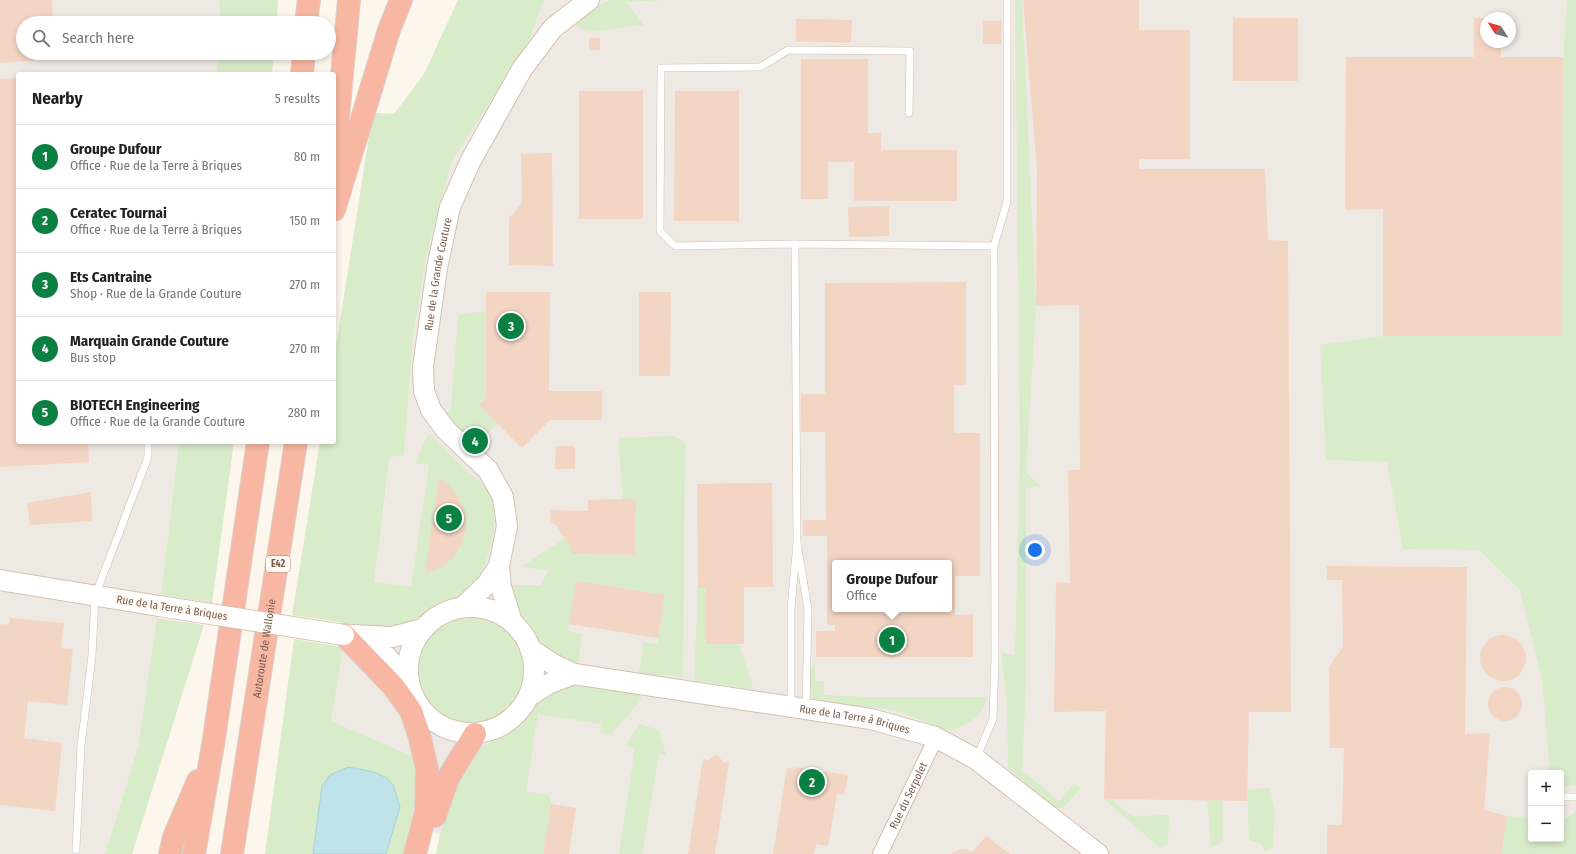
<!DOCTYPE html>
<meta charset="utf-8">
<style>
body{margin:0;font-family:"Fira Sans Condensed",sans-serif;background:#f6f6f6;color:#202124}
.controls{position:absolute;right:12px;bottom:12px;display:grid;overflow:hidden;border-radius:4px;box-shadow:0 2px 6px #0003}
.controls button{width:36px;height:36px;display:grid;place-items:center;padding:0;border:0;border-bottom:1px solid #e0e0e0;background:#fff;color:#202124;font:20px sans-serif}
.compass{position:absolute;left:1480px;top:12px;width:36px;height:36px;border-radius:50%;background:#fff;box-shadow:0 2px 6px #0003;rotate:306deg}
.you{position:absolute;left:1035px;top:550px;width:14px;height:14px;margin:-10px;border:3px solid #fff;border-radius:50%;background:#1a73e8;box-shadow:0 0 0 6px #1a73e833}
.badge{display:grid;place-items:center;width:26px;height:26px;border-radius:50%;background:#0b8043;color:#fff;font-size:13px;font-weight:700}
.pin{position:absolute;translate:-50% -50%;border:2px solid #fff;box-shadow:0 1px 4px #0006}
.popup{position:absolute;left:832px;top:560px;width:120px;height:52px;box-sizing:border-box;display:grid;place-content:center;border-radius:4px;background:#fff;filter:drop-shadow(0 1px 3px #0005);font-size:13px;white-space:nowrap;color:#757577}
.popup b{font-size:15px;color:#202124}
.popup::after{content:'';position:absolute;left:50%;top:100%;margin-left:-8px;border:8px solid transparent;border-top-color:#fff}
.list{margin:0;padding:0;list-style:none}
h2{display:flex;justify-content:space-between;align-items:center;height:52px;margin:0;padding:0 16px;font-size:17px}
h2 small{font-size:13px;font-weight:400;color:#757577}
.list li{display:grid;grid-template-columns:26px 1fr auto;gap:12px;align-items:center;box-sizing:border-box;height:64px;padding:0 16px;border-top:1px solid #e0e0e0}
.list b{display:block;font-size:15px;white-space:nowrap}
.list p{margin:0;font-size:13px;white-space:nowrap;color:#757577}
.list em{font-size:13px;font-style:normal;color:#757577}
.icon{flex:none;width:22px;height:22px;fill:none;stroke:currentColor;stroke-width:2;stroke-linecap:round;stroke-linejoin:round}
.map{position:relative;flex:none;width:1576px;height:854px;overflow:hidden}
.search{position:absolute;background:#fff;box-shadow:0 2px 6px #0003;left:16px;top:16px;width:320px;height:44px;display:flex;align-items:center;gap:10px;box-sizing:border-box;padding:0 14px;border-radius:22px;color:#757577;font-size:15px}
.panel{position:absolute;background:#fff;box-shadow:0 2px 6px #0003;left:16px;top:72px;width:320px;height:372px;border-radius:4px}
.map>svg:first-child{display:block}
.industrial{fill:#efe9e4;fill-rule:evenodd}
.green{fill:#d8ecc9}
.water{fill:#bfe3e8;stroke:#a5d3da}
.building{fill:#f3d5c3;fill-rule:evenodd}
.lines{fill:none;stroke-linecap:round;stroke-linejoin:round}
.lane-casing{stroke:#d1beb0;stroke-width:8}
.street-casing{stroke:#d1beb0;stroke-width:16}
.secondary-casing{stroke:#d6c0b0;stroke-width:22}
.highway-casing{stroke:#dad1cd;stroke-width:24}
.lane{stroke:#fff;stroke-width:7}
.street{stroke:#fff;stroke-width:14}
.secondary{stroke:#fff;stroke-width:20}
.highway{stroke:#f7b7a3;stroke-width:22}
.secondary-bridge-casing{stroke:#d6c0b0;stroke-width:22;stroke-linecap:butt}
.secondary-bridge{stroke:#fff;stroke-width:20}
.labels{text-anchor:middle;dominant-baseline:central;stroke-width:4;stroke-linejoin:round;paint-order:stroke}
.shield{fill:#fffaf3;stroke:#a28b7f;stroke-width:1}
.shield-label{font-size:10px;font-weight:bold;fill:#7a5c4d}
.street-label{font-size:11px;fill:#7a5c4d;stroke:#fffaf3}
</style>
<div class="map">
<svg width="1576" height="854" viewBox="0 0 1576 854">
<rect width="100%" height="100%" fill="#fdf6ec"/>
<!-- industrial -->
<g class="industrial">
<polygon points="0,0 219,0 220,23 23,23 23,53 218,53 216,74 18,74 18,442 179,442 161,595 138,747 105,854 0,854"/>
<path d="M544 0H1576V854H436L440 835 411 822 418 790 331 721 345 623 362 627 384 508 390 456 404 455 413 338 426 258 451 163 529 41ZM1486 18H1510V42H1486ZM835 563H949V609H835ZM1531 773H1561V839H1531Z"/>
</g>
<!-- green -->
<g class="green">
<polygon points="219,0 278,0 277,23 220,23"/>
<polygon points="458,0 544,0 529,41 451,163 426,258 413,338 404,455 390,457 374,582 411,587 429,465 416,463 425,440 430,434 464,468 494,493 494,530 483,575 477,589 450,605 419,617 392,637 345,623 292,615 320,442 334,442 334,359 371,124 376,113 394,114 424,74"/>
<polygon points="611,0 665,0 626,2 644,25 587,32 573,23 595,7"/>
<polygon points="1015,0 1022,0 1036,306 1026,472 1040,486 1026,488 1026,687 1022,770 1059,801 1073,784 1081,788 1064,807 1056,809 1008,768 1007,701 1001,652 1015,655 1020,454"/>
<polygon points="1567,0 1576,0 1576,786 1561,785 1561,773 1550,773 1542,679 1520,590 1479,550 1403,549 1387,462 1326,460 1320,345 1383,336 1562,336 1563,63"/>
<polygon points="218,53 274,53 272,74 216,74"/>
<polygon points="485,311 486,399 479,405 498,423 475,445 446,414 451,409 458,315"/>
<polygon points="674,436 685,442 683,676 639,674 644,642 657,644 665,595 576,581 568,631 582,634 578,664 553,664 530,649 507,585 540,585 549,570 521,567 565,538 571,547 572,554 635,555 636,499 623,499 618,438"/>
<polygon points="179,442 234,442 212,603 161,595"/>
<polygon points="698,588 706,588 706,644 736,644 740,647 754,690 694,680"/>
<circle cx="471" cy="671" r="53"/>
<polygon points="157,618 204,625 132,854 105,854 138,747"/>
<polygon points="294,639 343,647 331,721 421,760 418,790 403,854 265,854"/>
<path d="M815 662V681H824V695L869 697H987C981 720 970 722 950 731L893 710 844 704 812 698 807 673Z"/>
<polygon points="577,684 639,691 641,700 611,735 600,733 601,724 538,714 526,791 550,796 551,804 543,854 436,854 440,835 464,768 470,756 480,748 508,733 538,701 556,689"/>
<polygon points="640,724 659,730 666,755 659,754 642,854 619,854 635,748 625,746"/>
<polygon points="1270,788 1275,811 1273,846 1265,852 1262,844 1249,840 1247,790"/>
<polygon points="1104,799 1116,799 1115,803 1133,816 1169,815 1168,844 1160,848"/>
<polygon points="1207,800 1223,801 1223,842 1211,847"/>
<polygon points="1576,811 1576,854 1501,854 1507,816 1531,819 1531,839 1561,839 1561,821"/>
</g>
<!-- water -->
<polygon class="water" points="348,767 374,772 387,778 393,785 400,807 386,854 313,854 322,786 330,775"/>
<!-- building -->
<g class="building">
<polygon points="0,0 52,0 53,23 23,23 23,53 56,53 56,59 0,63"/>
<polygon points="1023,0 1139,0 1139,30 1190,30 1190,159 1139,159 1139,169 1265,169 1268,240 1288,241 1291,712 1249,712 1247,801 1104,799 1106,711 1054,712 1056,582 1070,583 1068,470 1080,470 1079,305 1036,306 1037,170"/>
<rect x="1233" y="18" width="65" height="63"/>
<polygon points="1474,18 1486,18 1486,42 1501,42 1501,57 1563,57 1562,336 1383,336 1383,209 1345,210 1346,57 1474,57"/>
<polygon points="796,19 852,20 851,43 796,41"/>
<polygon points="983,21 1002,21 1001,44 983,44"/>
<rect x="589" y="38" width="11" height="12"/>
<polygon points="801,59 868,59 868,133 881,133 881,150 957,150 957,201 854,201 854,162 828,162 828,199 801,199"/>
<polygon points="18,78 18,442 88,442 89,462 0,467 0,79"/>
<rect x="579" y="91" width="64" height="128"/>
<polygon points="675,91 739,91 739,221 674,221"/>
<polygon points="552,153 553,266 509,265 509,218 522,203 521,154"/>
<polygon points="889,206 889,236 849,237 848,207"/>
<path d="M966 282V385H954V433H980V576H955V615L973 614V657H816V631H835V625H827V536H803V520H826L825 432H801V394H825V283ZM835 563H949V609H835Z"/>
<polygon points="486,292 550,292 549,391 602,391 602,420 550,420 522,448 479,405 486,399"/>
<polygon points="639,292 671,292 670,376 639,376"/>
<polygon points="556,446 575,446 575,469 555,469"/>
<polygon points="439,477 449,485 458,496 464,509 466,527 462,543 453,558 441,568 425,573"/>
<polygon points="772,483 773,587 744,587 744,644 706,644 706,588 698,588 697,484"/>
<polygon points="91,492 92,521 30,525 27,503"/>
<polygon points="623,499 636,499 635,555 571,554 571,547 555,524 550,523 551,510 588,511 588,500"/>
<polygon points="1327,566 1467,567 1465,734 1490,733 1484,810 1507,816 1501,854 1327,854 1327,825 1342,825 1344,748 1330,748 1329,667 1343,647 1342,580 1327,580"/>
<polygon points="576,581 665,595 658,638 569,624"/>
<polygon points="10,618 64,623 61,648 73,649 67,705 28,701 24,738 62,743 55,811 0,805 0,624 9,625"/>
<circle cx="1503" cy="658" r="23"/>
<circle cx="1505" cy="704" r="17"/>
<polygon points="717,754 723,762 729,763 715,854 688,854 703,759 709,760"/>
<polygon points="795,767 848,775 844,795 837,794 828,846 816,844 814,854 773,854 787,768 795,769"/>
<polygon points="551,804 576,808 569,854 543,854"/>
<polygon points="986,836 1010,854 951,854 961,849 965,849 973,852"/>
</g>
<g class="lines">
<defs>
<g id="lane">
<polyline points="909,113 910,51 788,50 760,67 661,68 660,231 675,246 795,244 994,246"/>
<polyline points="795,244 797,543"/>
<polyline points="791,705 791,609 797,543 808,609 806,709"/>
<polyline points="977,757 993,719 995,659 994,246 1007,202 1007,0"/>
<polyline points="1561,797 1576,797"/>
<polyline points="76,850 81,746 92,656 95,596 148,457 148,442"/>
</g>
<g id="street">
<path id="s1" d="M880 854 931 748 935 737"/>
</g>
<g id="secondary">
<polyline points="0,580 159,606"/>
<circle cx="471" cy="670" r="63"/>
<polyline points="463,607 487,584 499,566"/>
<path id="s2" d="M512 622 501 587 499 566 507 526 503 497 488 470 446 430 431 410 424 391 423 367 437 268 450 207 471 160 522 69 553 28 589 0"/>
<polyline points="352,635 392,637 423,629"/>
<polyline points="348,637 376,650 387,657 409,683"/>
<path id="s3" d="M530 649 553 664 574 674 871 719 935 737 976 759 1098 854"/>
<polyline points="529,696 548,684 574,674"/>
</g>
<g id="highway">
<polyline points="306,23 309,0"/>
<polyline points="302,74 304,53"/>
<polyline points="334,160 349,0"/>
<polyline points="334,210 389,30 401,0"/>
<polyline points="344,635 394,687 411,711 420,738 427,769 426,808"/>
<polyline points="435,816 448,778 475,734"/>
<polyline points="170,854 174,837 198,781"/>
<polyline points="194,854 213,745 258,442"/>
<path id="s4" d="M232 854 296 442"/>
<polyline points="415,854 430,795"/>
</g>
</defs>
<!-- lane casing -->
<use href="#lane" class="lane-casing"/>
<!-- street casing -->
<use href="#street" class="street-casing"/>
<!-- secondary casing -->
<use href="#secondary" class="secondary-casing"/>
<!-- highway casing -->
<use href="#highway" class="highway-casing"/>
<!-- lane -->
<use href="#lane" class="lane"/>
<!-- street -->
<use href="#street" class="street"/>
<!-- secondary -->
<use href="#secondary" class="secondary"/>
<!-- highway -->
<use href="#highway" class="highway"/>
<defs>
<polyline id="secondary-bridge" points="159,606 344,635"/>
</defs>
<!-- secondary-bridge casing -->
<use href="#secondary-bridge" class="secondary-bridge-casing"/>
<!-- secondary-bridge -->
<use href="#secondary-bridge" class="secondary-bridge"/>
</g>
<g class="labels">
<!-- shield labels -->
<rect class="shield" x="266" y="556" width="24" height="16" rx="3"/>
<g class="shield-label">
<text x="278" y="564">E42</text>
</g>
<!-- street labels -->
<g class="street-label">
<text stroke="none"><textPath href="#s2" startOffset="380">Rue de la Grande Couture</textPath></text>
<text transform="translate(172 608) rotate(9)">Rue de la Terre à Briques</text>
<text stroke="none"><textPath href="#s4" startOffset="208">Autoroute de Wallonie</textPath></text>
<text stroke="none"><textPath href="#s3" startOffset="335">Rue de la Terre à Briques</textPath></text>
<text stroke="none"><textPath href="#s1" startOffset="65">Rue du Serpolet</textPath></text>
</g>
</g>
</svg>
<div class="controls">
<button>+</button>
<button>−</button>
</div>
<svg class="compass" viewBox="-18 -18 36 36"><path d="M0-13l5 13h-10z" fill="#e53935"/><path d="M0 13l5-13h-10z" fill="#757577"/></svg>
<div class="you"></div>
<div class="pin badge" style="left:892px;top:640px">1</div>
<div class="popup"><b>Groupe Dufour</b>Office</div>
<div class="pin badge" style="left:812px;top:782px">2</div>
<div class="pin badge" style="left:511px;top:326px">3</div>
<div class="pin badge" style="left:475px;top:441px">4</div>
<div class="pin badge" style="left:449px;top:518px">5</div>
<div class="search"><svg class="icon" aria-label="search" viewBox="0 0 24 24"><circle cx="10" cy="10" r="6"/><path d="M15 15l6 6"/></svg>Search here</div>
<section class="panel">
<h2>Nearby<small>5 results</small></h2>
<ul class="list">
<li><span class="badge">1</span><div><b>Groupe Dufour</b><p>Office · Rue de la Terre à Briques</p></div><em>80 m</em></li>
<li><span class="badge">2</span><div><b>Ceratec Tournai</b><p>Office · Rue de la Terre à Briques</p></div><em>150 m</em></li>
<li><span class="badge">3</span><div><b>Ets Cantraine</b><p>Shop · Rue de la Grande Couture</p></div><em>270 m</em></li>
<li><span class="badge">4</span><div><b>Marquain Grande Couture</b><p>Bus stop</p></div><em>270 m</em></li>
<li><span class="badge">5</span><div><b>BIOTECH Engineering</b><p>Office · Rue de la Grande Couture</p></div><em>280 m</em></li>
</ul>
</section>
</div>
